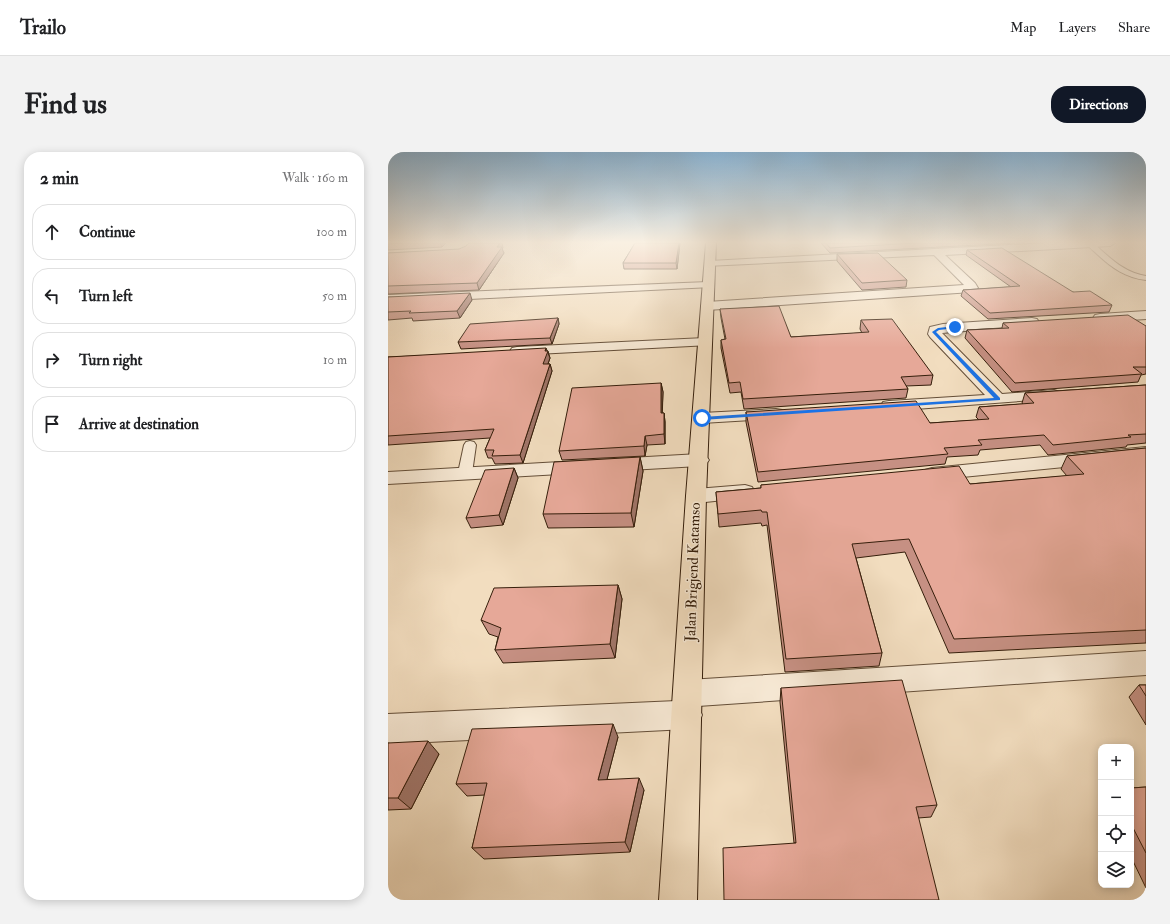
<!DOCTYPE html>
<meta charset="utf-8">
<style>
body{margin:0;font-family:"IM FELL Double Pica",serif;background:#f2f2f2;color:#202124}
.controls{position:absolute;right:12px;bottom:12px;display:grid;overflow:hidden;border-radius:8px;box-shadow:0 2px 10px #0003}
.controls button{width:36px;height:36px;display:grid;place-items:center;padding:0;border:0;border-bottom:1px solid #e0e0e0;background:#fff;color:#202124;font:20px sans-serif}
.stop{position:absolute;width:12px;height:12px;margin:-9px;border:3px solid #1a73e8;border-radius:50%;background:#fff}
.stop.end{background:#1a73e8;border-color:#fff;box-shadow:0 1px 4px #0008}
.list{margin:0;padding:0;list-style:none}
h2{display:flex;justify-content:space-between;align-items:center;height:52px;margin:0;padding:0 16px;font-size:17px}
h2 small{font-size:13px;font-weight:400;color:#757577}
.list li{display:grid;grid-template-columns:26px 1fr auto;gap:12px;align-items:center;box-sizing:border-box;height:56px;margin:0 8px 8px;padding:0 8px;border:1px solid #e0e0e0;border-radius:16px}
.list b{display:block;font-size:15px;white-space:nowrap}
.list em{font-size:13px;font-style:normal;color:#757577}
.icon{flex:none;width:22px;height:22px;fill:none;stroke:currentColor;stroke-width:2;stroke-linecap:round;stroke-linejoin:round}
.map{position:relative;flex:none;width:758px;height:748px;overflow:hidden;border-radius:16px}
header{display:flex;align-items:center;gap:24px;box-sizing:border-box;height:56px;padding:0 20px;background:#fff;border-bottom:1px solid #e0e0e0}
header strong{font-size:19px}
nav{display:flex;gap:22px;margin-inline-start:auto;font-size:14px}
.intro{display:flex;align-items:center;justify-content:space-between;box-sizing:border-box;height:96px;padding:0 24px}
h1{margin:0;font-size:28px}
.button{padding:10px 18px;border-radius:16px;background:#111827;color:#fff;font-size:14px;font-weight:700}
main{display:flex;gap:24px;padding:0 24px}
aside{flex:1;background:#fff;border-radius:16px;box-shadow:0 2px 10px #0003}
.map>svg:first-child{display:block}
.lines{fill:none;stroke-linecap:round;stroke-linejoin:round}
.service-casing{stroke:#644e38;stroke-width:2}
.minor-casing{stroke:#644e38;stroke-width:2}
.trunk-casing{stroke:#351e0b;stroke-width:2}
.service{fill:#f7e9d5;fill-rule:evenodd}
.minor{fill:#f7e9d5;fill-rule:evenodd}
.trunk{fill:#f2ddbf;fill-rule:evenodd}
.wall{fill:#c69083;stroke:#351e0b}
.shaded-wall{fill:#a1766a;stroke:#351e0b}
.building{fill:#e6a898;stroke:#351e0b}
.route{fill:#1a73e8}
.labels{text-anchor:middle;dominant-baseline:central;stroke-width:3;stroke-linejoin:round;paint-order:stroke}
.street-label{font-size:15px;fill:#351e0b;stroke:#f7e9d5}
</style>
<header>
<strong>Trailo</strong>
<nav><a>Map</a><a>Layers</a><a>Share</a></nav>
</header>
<div class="intro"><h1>Find us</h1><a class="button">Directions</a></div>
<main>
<aside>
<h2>2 min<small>Walk · 160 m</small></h2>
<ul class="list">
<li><svg class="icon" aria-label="ahead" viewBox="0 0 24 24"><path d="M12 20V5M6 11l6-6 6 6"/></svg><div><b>Continue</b></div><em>100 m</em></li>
<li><svg class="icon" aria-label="left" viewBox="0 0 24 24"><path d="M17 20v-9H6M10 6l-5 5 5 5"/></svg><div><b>Turn left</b></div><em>50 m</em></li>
<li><svg class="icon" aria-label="right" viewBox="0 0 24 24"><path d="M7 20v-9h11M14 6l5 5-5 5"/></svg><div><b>Turn right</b></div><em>10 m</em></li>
<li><svg class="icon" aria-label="arrive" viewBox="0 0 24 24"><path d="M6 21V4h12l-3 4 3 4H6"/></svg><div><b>Arrive at destination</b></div></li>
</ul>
</aside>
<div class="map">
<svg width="758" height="748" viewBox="0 0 758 748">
<rect width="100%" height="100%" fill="#f2ddbf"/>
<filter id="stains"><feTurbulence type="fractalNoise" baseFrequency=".005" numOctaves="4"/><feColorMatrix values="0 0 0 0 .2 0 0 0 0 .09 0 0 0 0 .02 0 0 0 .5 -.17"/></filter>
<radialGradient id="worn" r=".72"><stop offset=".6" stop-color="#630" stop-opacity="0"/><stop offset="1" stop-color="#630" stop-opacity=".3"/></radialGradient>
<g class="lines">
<defs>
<g id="service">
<path d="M699 91H705C721 105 736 121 758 124V128C738 126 724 116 709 102 706 99 700 95 699 91Z"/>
<polygon points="82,289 86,290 88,293 84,321 82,324 77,325 72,324 70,321 76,293 78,290"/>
</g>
<g id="minor">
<polygon points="660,91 727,91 722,94 557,103 587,131 590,136 588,138 584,140 319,158 315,157 313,154 315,151 319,150 576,133 546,103 318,114 317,112 322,109"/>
<polygon points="320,130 324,131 326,133 324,135 0,151 0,143"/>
<polygon points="758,159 758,167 712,170 707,169 705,166 707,163 712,162"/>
<polygon points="644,166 649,167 651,170 649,173 554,181 614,242 666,238 672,240 674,243 672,246 501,259 495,258 493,254 495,250 501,249 597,243 542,185 540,182 542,175 555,172"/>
<polygon points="317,186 322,187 324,190 322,193 129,203 124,202 122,199 124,196 129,195"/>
<polygon points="388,257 394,258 397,262 394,266 314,271 308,270 305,266 308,262 314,261"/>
<polygon points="758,295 758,307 544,328 537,326 534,322 537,318 544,316"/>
<polygon points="311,302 318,304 321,308 318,312 311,314 0,332 0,320"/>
<polygon points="357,333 364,335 367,340 364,345 308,351 301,349 298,344 301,339 308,337"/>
<polygon points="758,499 758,523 310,554 314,563 310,573 299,577 0,592 0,562 289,549 285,541 290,532 300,528"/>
</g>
<polygon id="trunk" points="318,91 328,91 318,344 309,748 271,748 298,344"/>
</defs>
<!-- service casing -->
<use href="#service" class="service-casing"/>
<!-- minor casing -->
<use href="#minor" class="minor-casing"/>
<!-- trunk casing -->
<use href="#trunk" class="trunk-casing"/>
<!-- service -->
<use href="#service" class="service"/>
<!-- minor -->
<use href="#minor" class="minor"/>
<!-- trunk -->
<use href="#trunk" class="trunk"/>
</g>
<!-- wall -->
<g class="wall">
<polygon points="0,91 58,91 54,95 0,98"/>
<polygon points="247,91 292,91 289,117 236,117 235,111"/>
<polygon points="433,91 627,91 442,101"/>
<polygon points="115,96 114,97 116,101 91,138 0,142 0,101"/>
<polygon points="579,98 685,140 724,153 721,160 600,167 573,144 575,138 623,135 578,103"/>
<polygon points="449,102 519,128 518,135 474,138 449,109"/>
<polygon points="0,145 84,148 72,166 25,169 24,166 0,168"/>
<polygon points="332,157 403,185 474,181 472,177 473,168 545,223 543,233 518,234 520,237 518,246 356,257 353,240 342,241 333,196 333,188 337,187 333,166"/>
<polygon points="170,166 171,172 164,192 73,197 70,190"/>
<polygon points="615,171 758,174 758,222 753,223 750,230 624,240 577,186 579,178 614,176"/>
<polygon points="160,199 162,206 160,212 162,212 164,219 135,311 107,312 104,306 100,306 97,298 102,286 0,293 0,205"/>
<polygon points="273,231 275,240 274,261 276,261 277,270 277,292 259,293 257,304 174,308 171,299"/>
<polygon points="758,233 758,291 739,293 738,295 660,303 652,293 592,298 590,303 559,305 557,312 370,330 358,270 358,260 542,271 591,268 588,265 591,255 635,252 634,251 637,241"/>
<polygon points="758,296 758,491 561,501 517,400 468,406 494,501 491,514 397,520 379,373 374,374 373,371 331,375 328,340 373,336 373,333 582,332 679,324 673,317 679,304"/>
<polygon points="252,305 255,319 246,375 160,376 155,362"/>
<polygon points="126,316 130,326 115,373 83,376 78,366"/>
<polygon points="230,433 234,447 227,506 115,511 107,498 110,485 101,482 93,468"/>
<polygon points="751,533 758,533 758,573 741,545"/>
<polygon points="393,536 549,653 543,665 530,666 406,691 392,550"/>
<polygon points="230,585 219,627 256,638 242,700 96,707 84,696 97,643 79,644 68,632"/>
<polygon points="0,591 51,602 23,657 0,658"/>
<polygon points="758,635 758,736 743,705 743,636"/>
</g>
<!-- shaded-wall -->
<g class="shaded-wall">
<polygon points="52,91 58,91 54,95"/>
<polygon points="112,91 114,91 115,96 114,97 116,101 91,138 89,131 109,95"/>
<polygon points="291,91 292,91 289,117 288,111"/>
<polygon points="82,141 84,148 72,166 69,159"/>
<polygon points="170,166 171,172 164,192 162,186"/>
<polygon points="158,196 162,206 157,220 155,212 157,199"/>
<polygon points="162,212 164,219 135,311 132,303"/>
<polygon points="273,231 275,240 274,270 273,261"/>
<polygon points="276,261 277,270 277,292 276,282"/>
<polygon points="257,284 259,293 257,304 256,294"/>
<polygon points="252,305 255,319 246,375 243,361"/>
<polygon points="126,316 130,326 115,373 111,363"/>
<polygon points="230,433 234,447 227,506 222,492"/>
<polygon points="225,572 230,585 216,639 210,628"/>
<polygon points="40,589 51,602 23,657 10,646"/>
<polygon points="251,626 256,638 242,700 237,690"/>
</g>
<!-- building -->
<g class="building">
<polygon points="0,91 15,91 0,92"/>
<polygon points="81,91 112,91 109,95 114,95 89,131 0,134 0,101 71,97 78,94"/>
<polygon points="247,91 291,91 288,111 235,111"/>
<polygon points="438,91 527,91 442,96"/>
<polygon points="614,96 685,140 702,139 724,153 602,161 575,138 632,134 579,98"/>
<polygon points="490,101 519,128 474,131 449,102"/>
<polygon points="82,141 69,159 21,161 23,159 0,160 0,145"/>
<polygon points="391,154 403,185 481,180 473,168 504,167 545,223 513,225 520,237 355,247 352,230 341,231 333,188 338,187 332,157"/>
<polygon points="740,163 758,174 758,215 745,215 754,222 627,231 579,178 621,176 615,171"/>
<polygon points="170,166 162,186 70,190 82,172"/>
<polygon points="158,196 157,199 160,199 155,212 162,212 132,303 104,304 106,298 97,298 106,277 0,284 0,205"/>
<polygon points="273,231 273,261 276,261 276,282 257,284 256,294 171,299 184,236"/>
<polygon points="758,233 758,282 740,283 743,285 665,293 656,283 590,288 594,293 556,296 560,302 370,320 358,260 528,249 542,271 601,267 591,255 646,251 637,241"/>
<polygon points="758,296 758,478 566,487 521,387 464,392 494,501 398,507 379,360 374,360 373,358 330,362 328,340 373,336 373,333 571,314 582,332 696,322 679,304"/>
<polygon points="252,305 243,361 155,362 166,310"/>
<polygon points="126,316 111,363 78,366 97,318"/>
<polygon points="230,433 222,492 107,498 113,476 93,468 106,436"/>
<polygon points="514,528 549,653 528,655 551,748 336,748 335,696 408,691 393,536"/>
<polygon points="751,533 758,533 758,544"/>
<polygon points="225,572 210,628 251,626 237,690 84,696 99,631 68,632 84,577"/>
<polygon points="40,589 10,646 0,646 0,591"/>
<polygon points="758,635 758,701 743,672 743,636"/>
</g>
<!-- sky -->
<linearGradient id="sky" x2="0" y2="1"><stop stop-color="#8bb6d7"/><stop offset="0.46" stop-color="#f9f0e2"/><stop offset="1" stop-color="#f9f0e2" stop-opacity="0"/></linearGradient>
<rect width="758" height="196" fill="url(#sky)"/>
<!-- route -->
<polygon class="route" points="568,174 568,176 551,178 548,180 612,246 612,248 314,268 311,266 314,265 606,246 544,180 550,176"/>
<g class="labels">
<!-- street labels -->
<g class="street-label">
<text transform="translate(305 420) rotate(-88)">Jalan Brigjend Katamso</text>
</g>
</g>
<rect width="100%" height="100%" filter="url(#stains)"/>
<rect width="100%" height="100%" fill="url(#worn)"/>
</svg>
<div class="controls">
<button>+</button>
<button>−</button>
<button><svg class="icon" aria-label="locate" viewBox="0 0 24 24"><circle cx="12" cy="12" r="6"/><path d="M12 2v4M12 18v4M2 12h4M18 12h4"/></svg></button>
<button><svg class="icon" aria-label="layers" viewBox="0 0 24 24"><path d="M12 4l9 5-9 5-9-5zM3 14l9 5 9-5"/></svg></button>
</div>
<div class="stop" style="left:314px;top:266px"></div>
<div class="stop end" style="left:567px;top:175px"></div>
</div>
</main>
